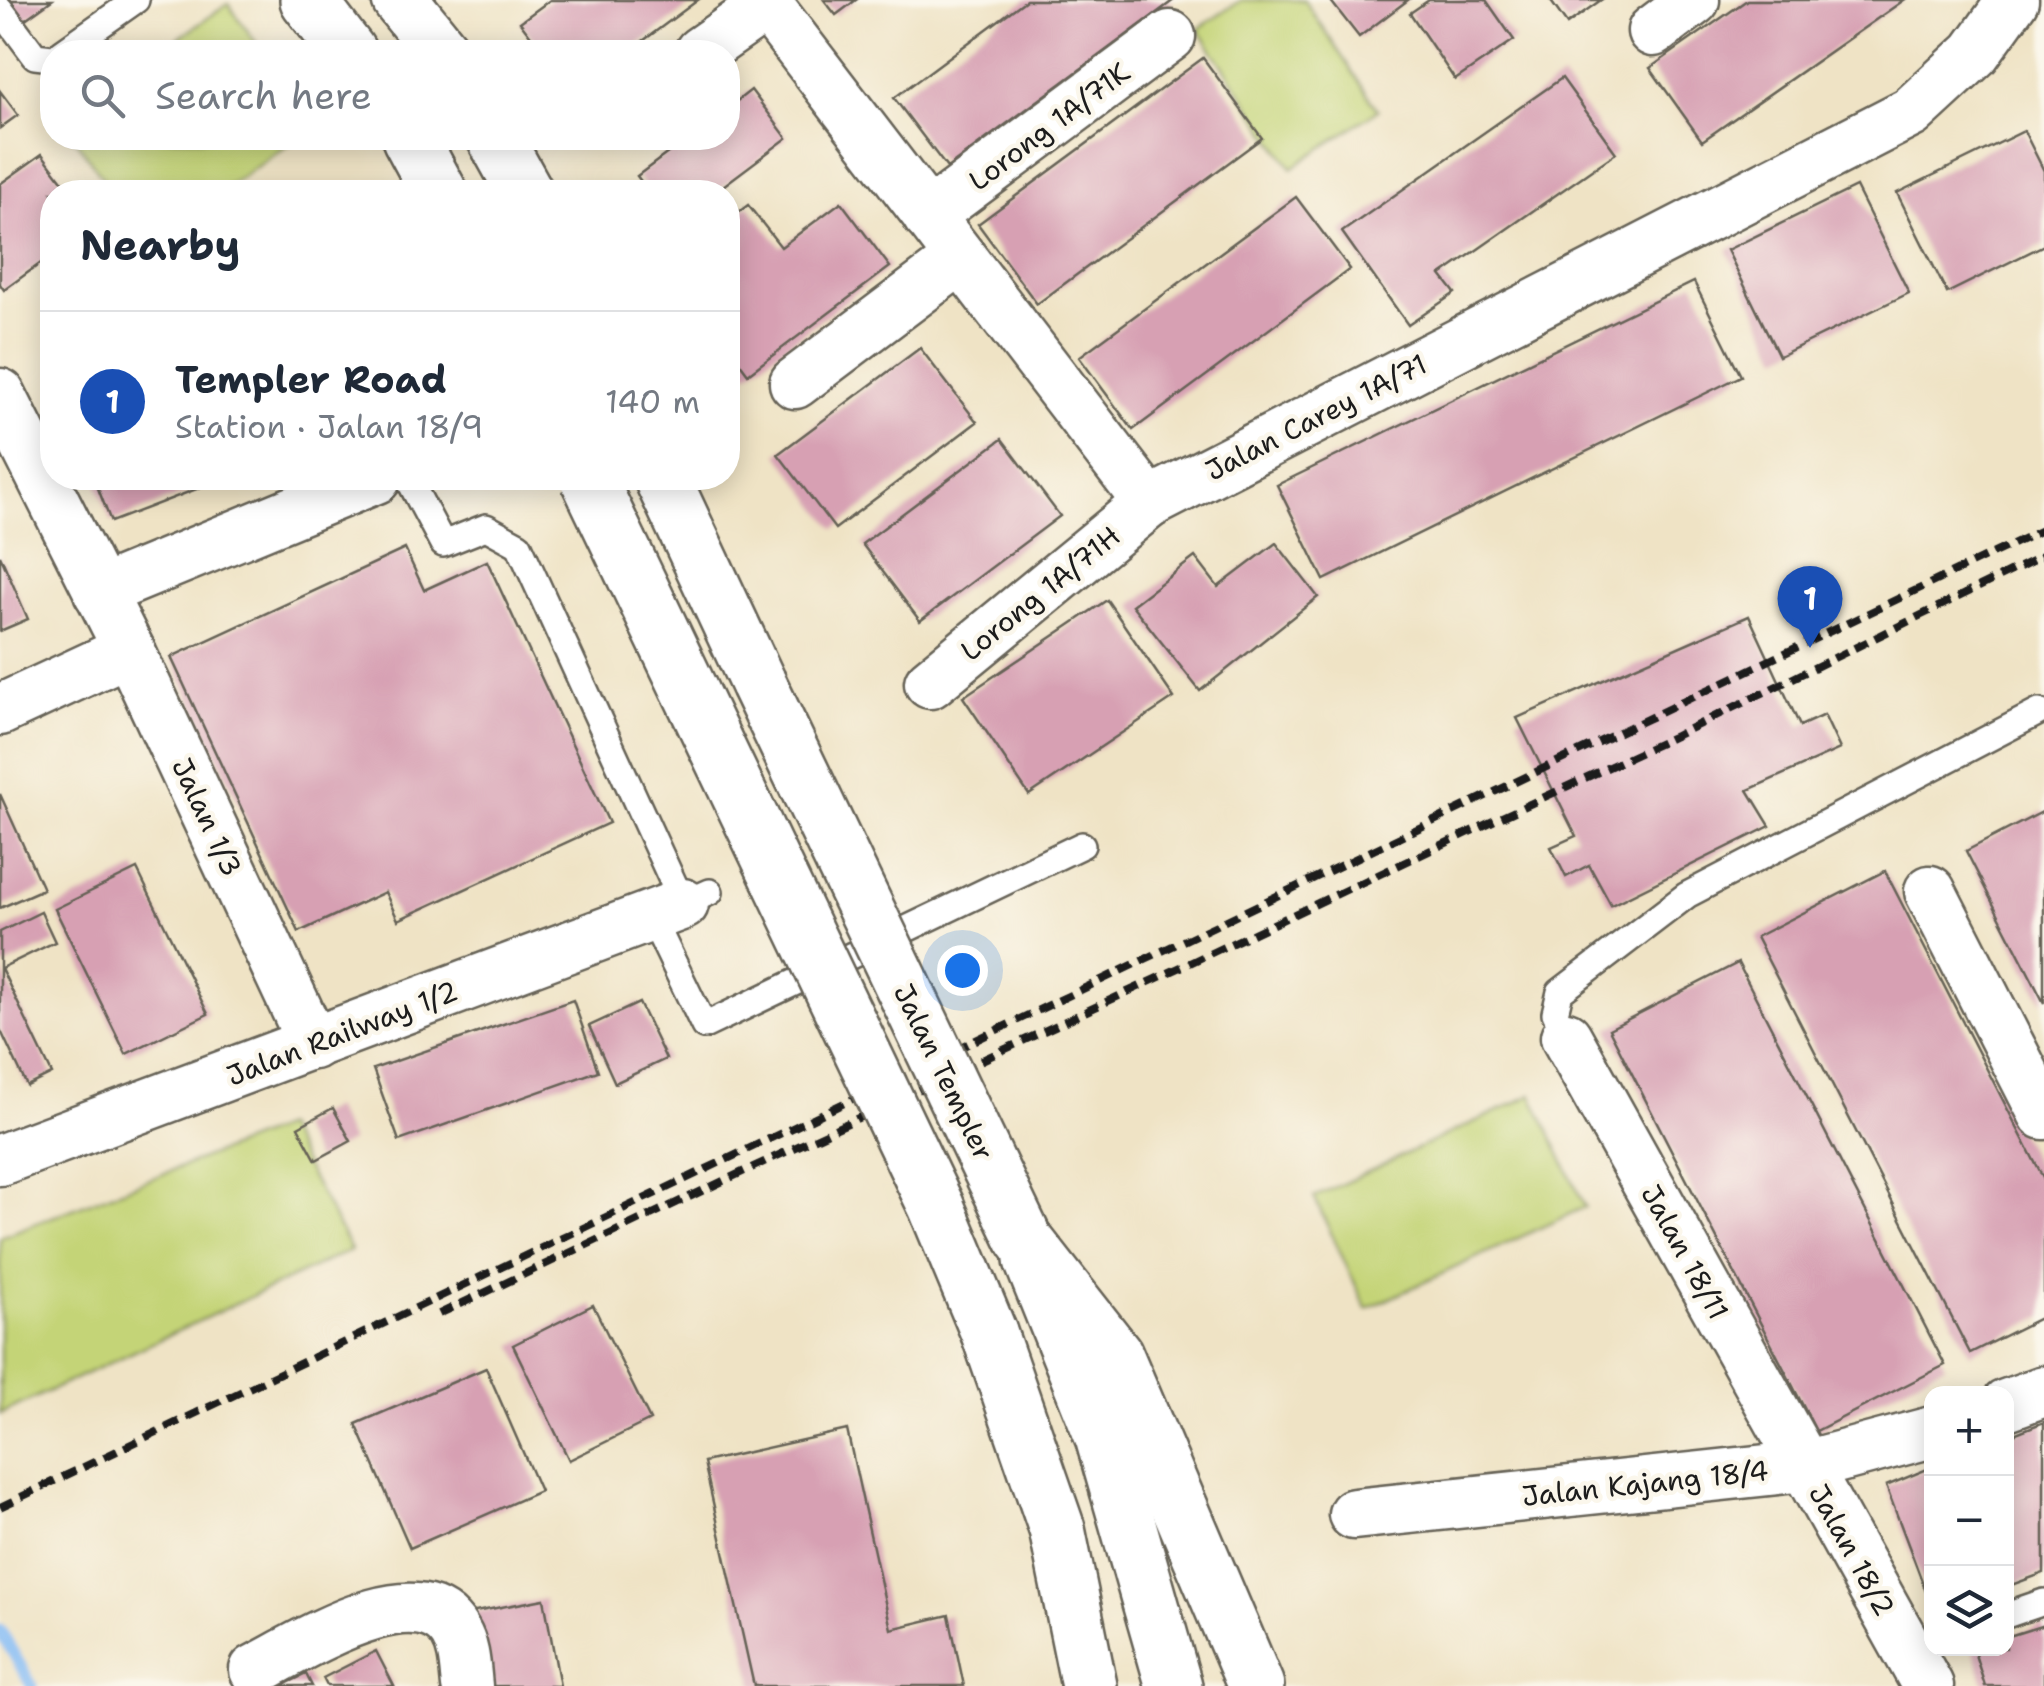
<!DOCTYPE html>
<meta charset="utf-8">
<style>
body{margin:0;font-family:"Shantell Sans",sans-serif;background:#f6f6f7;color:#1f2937}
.controls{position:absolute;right:30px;bottom:30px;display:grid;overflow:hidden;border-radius:20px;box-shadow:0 5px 25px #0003}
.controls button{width:90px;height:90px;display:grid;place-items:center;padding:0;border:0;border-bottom:2px solid #e0e1e3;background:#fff;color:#1f2937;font:50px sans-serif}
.you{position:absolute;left:962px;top:970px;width:35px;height:35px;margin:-25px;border:8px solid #fff;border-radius:50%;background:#1a73e8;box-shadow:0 0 0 15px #1a73e833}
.badge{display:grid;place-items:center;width:65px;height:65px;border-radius:50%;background:#b5179e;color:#fff;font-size:32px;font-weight:700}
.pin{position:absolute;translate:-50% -82px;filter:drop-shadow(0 2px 5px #0008)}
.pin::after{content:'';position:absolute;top:52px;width:35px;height:30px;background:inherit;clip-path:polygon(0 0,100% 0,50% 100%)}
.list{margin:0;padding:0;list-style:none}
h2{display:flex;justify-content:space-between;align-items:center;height:130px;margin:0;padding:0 40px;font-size:42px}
h2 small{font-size:32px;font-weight:400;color:#747a83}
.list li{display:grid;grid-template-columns:65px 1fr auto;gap:30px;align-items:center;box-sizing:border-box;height:180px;padding:0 40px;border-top:2px solid #e0e1e3}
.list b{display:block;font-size:38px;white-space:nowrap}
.list p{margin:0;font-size:32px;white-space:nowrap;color:#747a83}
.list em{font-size:32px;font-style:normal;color:#747a83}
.icon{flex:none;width:55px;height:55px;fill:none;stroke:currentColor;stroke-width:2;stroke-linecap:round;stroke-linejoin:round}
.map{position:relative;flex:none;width:2044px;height:1686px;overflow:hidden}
.search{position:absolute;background:#fff;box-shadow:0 5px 25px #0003;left:40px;top:40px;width:700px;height:110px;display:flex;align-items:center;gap:25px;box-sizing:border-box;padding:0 35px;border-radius:40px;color:#747a83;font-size:38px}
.panel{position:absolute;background:#fff;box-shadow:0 5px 25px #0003;left:40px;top:180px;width:700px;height:310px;border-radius:40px}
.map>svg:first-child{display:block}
.green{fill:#c4d477;stroke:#70784a;stroke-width:2.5}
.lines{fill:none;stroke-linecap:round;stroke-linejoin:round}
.stream{stroke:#84bbf4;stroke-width:12}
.building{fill:#d7a0b3}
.service-casing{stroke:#666257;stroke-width:30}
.minor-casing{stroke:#666257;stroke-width:55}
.primary-casing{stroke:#666257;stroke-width:60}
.motorway-casing{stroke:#666257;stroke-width:60}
.service{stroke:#fff;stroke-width:25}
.minor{stroke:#fff;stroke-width:50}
.primary{stroke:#fff;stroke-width:55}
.motorway{stroke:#fff;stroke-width:55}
.rail{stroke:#1c1c1c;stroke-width:8;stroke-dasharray:15 8;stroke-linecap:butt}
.primary-bridge-casing{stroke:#666257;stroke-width:60;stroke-linecap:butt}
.primary-bridge{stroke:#fff;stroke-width:55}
.labels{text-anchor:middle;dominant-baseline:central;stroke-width:9;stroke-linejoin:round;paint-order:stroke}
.street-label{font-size:28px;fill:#1c1c1c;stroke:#fbf7ec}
</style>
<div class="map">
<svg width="2044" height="1686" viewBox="0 0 2044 1686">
<rect width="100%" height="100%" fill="#fbf7ec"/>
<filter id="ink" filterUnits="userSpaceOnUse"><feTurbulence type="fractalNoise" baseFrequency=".01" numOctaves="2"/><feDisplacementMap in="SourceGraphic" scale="20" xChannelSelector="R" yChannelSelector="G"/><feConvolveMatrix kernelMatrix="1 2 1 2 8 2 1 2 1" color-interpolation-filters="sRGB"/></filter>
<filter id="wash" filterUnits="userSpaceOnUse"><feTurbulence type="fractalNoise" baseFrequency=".0048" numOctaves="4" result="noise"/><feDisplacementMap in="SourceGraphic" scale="40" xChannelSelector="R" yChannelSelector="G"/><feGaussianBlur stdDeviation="2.25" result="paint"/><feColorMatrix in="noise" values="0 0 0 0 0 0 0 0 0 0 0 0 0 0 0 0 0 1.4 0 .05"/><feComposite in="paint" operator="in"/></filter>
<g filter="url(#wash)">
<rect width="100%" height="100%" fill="#efe3c5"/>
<!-- green -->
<g class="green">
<polygon points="1241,0 1304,0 1378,110 1292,168 1198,29"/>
<polygon points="228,4 263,52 159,52"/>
<polygon points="74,138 298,138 220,192 113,192"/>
<polygon points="1532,1095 1585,1207 1367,1309 1314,1197"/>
<polygon points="284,1127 351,1250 0,1414 0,1237"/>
</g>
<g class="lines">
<!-- stream -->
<polyline class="stream" points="0,1630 32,1686"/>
</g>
<g id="blocks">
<!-- building -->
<g class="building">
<polygon points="9,0 52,0 24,20"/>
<polygon points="550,0 698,0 628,52 543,52 520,22"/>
<polygon points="824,0 856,0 836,15"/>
<polygon points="1026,0 1174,0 947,168 894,98"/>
<polygon points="1330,0 1408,0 1359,37"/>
<polygon points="1429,0 1486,0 1514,40 1455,80 1410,13"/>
<polygon points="1550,0 1601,0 1567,24"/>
<polygon points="1747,0 1904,0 1702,141 1650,68"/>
<polygon points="1203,58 1262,138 1037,304 978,224"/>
<polygon points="1562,78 1616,153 1441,275 1455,293 1408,325 1342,232"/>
<polygon points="751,90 787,138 715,192 649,192 637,176 688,138 728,138 728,108"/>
<polygon points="0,91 18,115 0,128"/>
<polygon points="2024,131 2044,171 2044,245 1947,293 1897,193"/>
<polygon points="42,154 71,192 52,192 52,255 4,290 0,284 0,184"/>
<polygon points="1856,187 1909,293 1779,356 1727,250"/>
<polygon points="1296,197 1350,269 1133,430 1079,357"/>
<polygon points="841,202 890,267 748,374 728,347 728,220 748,205 781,247"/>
<polygon points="1694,282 1741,376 1324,580 1277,485"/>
<polygon points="920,348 977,422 835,529 778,454"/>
<polygon points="1002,439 1060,516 920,621 862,544"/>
<polygon points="94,478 225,478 111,522"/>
<polygon points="1276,543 1318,597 1200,691 1132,605 1195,557 1218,587"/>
<polygon points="405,549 424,590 487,561 609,823 398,920 385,892 299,932 171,657"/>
<polygon points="0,555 28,619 0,631"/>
<polygon points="1107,600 1174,698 1029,795 963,697"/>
<polygon points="1749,616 1800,726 1824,715 1840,749 1748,790 1770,826 1611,905 1589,865 1566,877 1551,847 1576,836 1517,718"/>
<polygon points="0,794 43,889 0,908"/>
<polygon points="2044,811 2044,1003 1966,851"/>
<polygon points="137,869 208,1014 126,1054 55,909"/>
<polygon points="1885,871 2044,1180 2044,1316 1970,1353 1756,937"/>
<polygon points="41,912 55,942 1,968 52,1074 27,1086 0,1029 0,932"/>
<polygon points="1738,963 1945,1365 1816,1431 1609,1029"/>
<polygon points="573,1000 598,1071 399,1141 373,1069"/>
<polygon points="639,1003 666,1059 615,1083 589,1026"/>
<polygon points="333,1108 351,1141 316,1160 298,1127"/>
<polygon points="593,1305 650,1420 569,1460 513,1345"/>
<polygon points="486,1368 540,1491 410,1548 356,1424"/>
<polygon points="2044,1422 2044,1573 2006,1587 2006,1437"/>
<polygon points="847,1430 891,1629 949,1615 964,1686 754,1686 704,1462"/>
<polygon points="1932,1467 1932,1605 1931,1605 1886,1486"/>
<polygon points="544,1599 560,1686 484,1686 470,1613"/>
<polygon points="2044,1625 2044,1686 1985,1686 1973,1648 2006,1648 2006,1637"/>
<polygon points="376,1651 394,1686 327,1686 323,1678"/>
<polygon points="306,1674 312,1686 281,1686"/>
</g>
</g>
</g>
<g filter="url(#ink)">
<use href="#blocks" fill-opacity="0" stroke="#666257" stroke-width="2.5"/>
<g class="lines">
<defs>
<g id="service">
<polyline points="0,9 35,56 52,58"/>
<polyline points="62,52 136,0"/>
<polyline points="408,478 443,544 486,527 519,545 683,904 710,892"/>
<polyline points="651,916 704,1026 1082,845"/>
<polyline points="1566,1037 1555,1013 1560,992 1687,895 2039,712"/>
<polyline points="2006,1615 2044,1602"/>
</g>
<g id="minor">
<polyline points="763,0 1149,503 1911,112 1975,53 2013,0"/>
<polyline points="1653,31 1694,0"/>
<polyline points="700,52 767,5"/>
<polyline points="928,216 1170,36"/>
<polyline points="795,383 961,258"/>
<polyline points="0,394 129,650 313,1044"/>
<polyline points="99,592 376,478"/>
<polyline points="930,683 1149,503"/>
<polyline points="0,710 129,650"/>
<polyline points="1930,891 2044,1114"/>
<polyline points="1566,1037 1928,1686"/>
<polyline points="0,1160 683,904"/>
<polyline points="2006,1405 2044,1391"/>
<polyline points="1354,1514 1805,1466 1932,1432"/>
<path d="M255 1670C297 1649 418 1570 455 1632 465 1648 465 1668 467 1686"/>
</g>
<g id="primary">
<polyline points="308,0 348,52"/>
<polyline points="400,0 442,52"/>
<polyline points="410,138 439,192"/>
<polyline points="495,138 525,192"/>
<polyline points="662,478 758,683"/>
<polyline points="1032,1260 1103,1437 1174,1686"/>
<polyline points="989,1333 1057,1529 1089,1686"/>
</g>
<polyline id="motorway" points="1024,1239 1115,1355 1256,1686"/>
</defs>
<!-- service casing -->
<use href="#service" class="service-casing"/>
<!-- minor casing -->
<use href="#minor" class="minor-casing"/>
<!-- primary casing -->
<use href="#primary" class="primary-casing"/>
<!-- motorway casing -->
<use href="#motorway" class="motorway-casing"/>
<!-- service -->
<use href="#service" class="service"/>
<!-- minor -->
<use href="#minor" class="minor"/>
<!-- primary -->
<use href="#primary" class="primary"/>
<!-- motorway -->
<use href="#motorway" class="motorway"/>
<!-- rail -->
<g class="rail">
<polyline points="439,1314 1675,736 2044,555"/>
<polyline points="0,1507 2044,529"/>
</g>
<defs>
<g id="primary-bridge">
<polyline points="588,478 936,1206 989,1333"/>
<polyline points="758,683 1024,1239"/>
</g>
</defs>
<!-- primary-bridge casing -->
<use href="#primary-bridge" class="primary-bridge-casing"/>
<!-- primary-bridge -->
<use href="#primary-bridge" class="primary-bridge"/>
</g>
</g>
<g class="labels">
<!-- street labels -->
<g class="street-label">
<text transform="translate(1049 126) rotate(-37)">Lorong 1A/71K</text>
<text transform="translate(1316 417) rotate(-27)">Jalan Carey 1A/71</text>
<text transform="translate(1040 593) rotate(-39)">Lorong 1A/71H</text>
<text transform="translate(207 817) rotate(65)">Jalan 1/3</text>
<text transform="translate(342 1033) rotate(-21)">Jalan Railway 1/2</text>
<text transform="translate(944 1072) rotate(64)">Jalan Templer</text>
<text transform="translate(1685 1252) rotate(61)">Jalan 18/11</text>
<text transform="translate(1645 1483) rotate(-6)">Jalan Kajang 18/4</text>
<text transform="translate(1852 1550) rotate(61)">Jalan 18/2</text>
</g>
</g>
</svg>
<div class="controls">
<button>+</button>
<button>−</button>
<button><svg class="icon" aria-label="layers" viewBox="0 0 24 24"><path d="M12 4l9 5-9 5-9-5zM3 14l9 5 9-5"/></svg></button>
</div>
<div class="you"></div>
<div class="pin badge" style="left:1810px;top:648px;background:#1a4fb4">1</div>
<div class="search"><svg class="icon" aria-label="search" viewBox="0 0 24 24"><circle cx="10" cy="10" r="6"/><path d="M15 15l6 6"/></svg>Search here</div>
<section class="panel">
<h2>Nearby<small></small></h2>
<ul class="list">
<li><span class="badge" style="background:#1a4fb4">1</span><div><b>Templer Road</b><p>Station · Jalan 18/9</p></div><em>140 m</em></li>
</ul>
</section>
</div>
